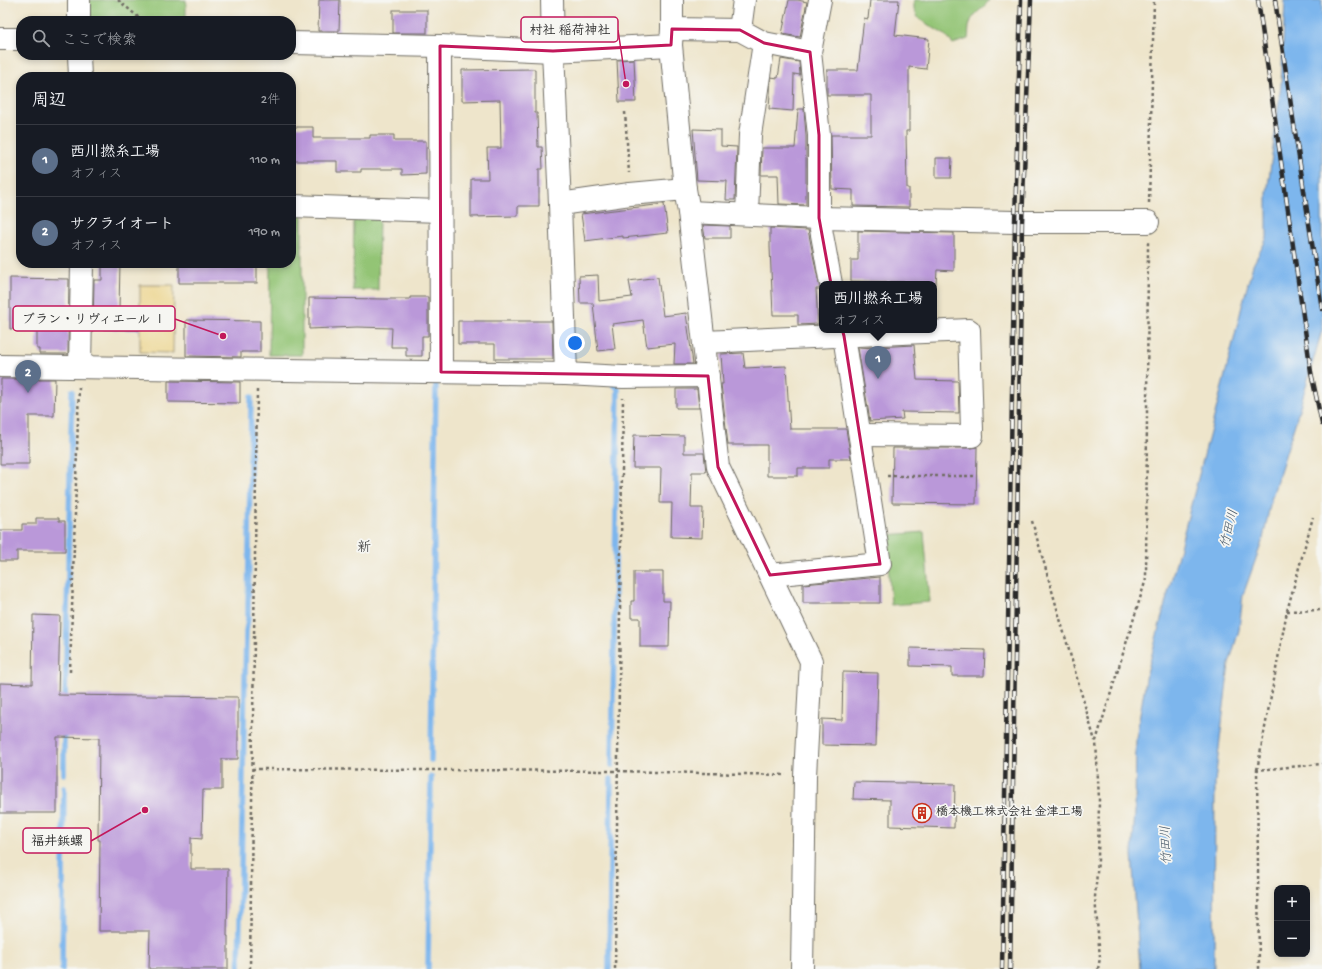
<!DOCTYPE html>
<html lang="ja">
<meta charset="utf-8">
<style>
body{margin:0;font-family:"Gochi Hand","Klee One",sans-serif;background:#242831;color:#f1f3f6}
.controls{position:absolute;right:12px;bottom:12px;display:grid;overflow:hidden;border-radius:8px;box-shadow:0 2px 6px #0003}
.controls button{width:36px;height:36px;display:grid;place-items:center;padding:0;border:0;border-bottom:1px solid #363941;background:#171b24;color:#f1f3f6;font:20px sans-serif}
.you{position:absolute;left:575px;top:343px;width:14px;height:14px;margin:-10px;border:3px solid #fff;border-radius:50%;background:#1a73e8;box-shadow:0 0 0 6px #1a73e833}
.badge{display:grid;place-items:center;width:26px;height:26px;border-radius:50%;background:#d93025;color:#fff;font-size:13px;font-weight:700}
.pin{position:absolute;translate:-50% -33px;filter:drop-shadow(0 1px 2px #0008)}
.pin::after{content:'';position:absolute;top:21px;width:14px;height:12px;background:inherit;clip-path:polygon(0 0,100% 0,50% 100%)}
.popup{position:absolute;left:819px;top:281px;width:118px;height:52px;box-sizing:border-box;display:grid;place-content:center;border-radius:8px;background:#171b24;filter:drop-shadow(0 1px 3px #0005);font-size:13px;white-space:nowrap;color:#9ea1a6}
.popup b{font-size:15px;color:#f1f3f6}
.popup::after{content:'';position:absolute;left:50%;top:100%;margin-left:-8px;border:8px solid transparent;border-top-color:#171b24}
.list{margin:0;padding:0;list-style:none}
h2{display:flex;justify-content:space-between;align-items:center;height:52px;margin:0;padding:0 16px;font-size:17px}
h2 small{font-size:13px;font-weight:400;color:#9ea1a6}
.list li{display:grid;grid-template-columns:26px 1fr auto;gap:12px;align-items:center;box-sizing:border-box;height:72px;padding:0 16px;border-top:1px solid #363941}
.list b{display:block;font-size:15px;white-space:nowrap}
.list p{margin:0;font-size:13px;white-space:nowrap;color:#9ea1a6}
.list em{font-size:13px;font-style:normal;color:#9ea1a6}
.icon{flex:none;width:22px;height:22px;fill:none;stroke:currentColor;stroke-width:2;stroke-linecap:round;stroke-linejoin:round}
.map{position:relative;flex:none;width:1322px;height:969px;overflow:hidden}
.search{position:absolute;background:#171b24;box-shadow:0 2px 6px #0003;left:16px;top:16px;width:280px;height:44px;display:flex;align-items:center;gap:10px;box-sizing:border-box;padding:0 14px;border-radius:16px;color:#9ea1a6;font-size:15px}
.panel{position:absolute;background:#171b24;box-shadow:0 2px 6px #0003;left:16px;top:72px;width:280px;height:196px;border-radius:16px}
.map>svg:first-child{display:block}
.green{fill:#93c474;stroke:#5f7850}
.sand{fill:#eeda9e;stroke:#8c8264}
.water{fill:#7db6ed;stroke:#54708c}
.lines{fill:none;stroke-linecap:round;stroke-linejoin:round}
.stream{stroke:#7db6ed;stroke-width:5.5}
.building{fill:#ba98d9}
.minor-casing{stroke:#6f6c63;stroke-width:24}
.path{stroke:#6f6c63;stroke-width:2.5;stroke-dasharray:3 3;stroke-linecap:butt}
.minor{stroke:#fff;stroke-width:22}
.rail-casing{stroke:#2b2b2b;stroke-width:4.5}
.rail{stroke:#f6f6f2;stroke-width:3;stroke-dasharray:9;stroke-linecap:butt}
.marked{fill:none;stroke:#c2185b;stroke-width:3;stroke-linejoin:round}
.labels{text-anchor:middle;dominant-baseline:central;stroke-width:3.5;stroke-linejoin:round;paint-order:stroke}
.poi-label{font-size:12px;font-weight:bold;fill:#2b2b2b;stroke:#f6f6f2;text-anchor:start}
.water-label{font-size:13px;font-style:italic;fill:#445565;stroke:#f6f6f2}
.quarter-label{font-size:14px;fill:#2b2b2b;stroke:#f6f6f2}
.leader{fill:none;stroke:#c2185b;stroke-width:1.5}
.callout-dot{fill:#c2185b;stroke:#f6f6f2;stroke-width:1.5}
.callout{fill:#f6f6f2;stroke:#c2185b;stroke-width:1.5}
.callout-label{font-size:13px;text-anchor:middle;font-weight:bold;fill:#2b2b2b}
</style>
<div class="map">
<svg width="1322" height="969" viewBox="0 0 1322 969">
<rect width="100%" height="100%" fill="#f6f6f2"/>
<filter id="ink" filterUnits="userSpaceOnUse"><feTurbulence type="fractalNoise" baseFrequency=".025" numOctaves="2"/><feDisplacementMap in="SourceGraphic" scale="8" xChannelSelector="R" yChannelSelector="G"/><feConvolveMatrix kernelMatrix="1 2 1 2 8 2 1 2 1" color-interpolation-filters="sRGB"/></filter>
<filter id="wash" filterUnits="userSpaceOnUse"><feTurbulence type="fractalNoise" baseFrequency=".012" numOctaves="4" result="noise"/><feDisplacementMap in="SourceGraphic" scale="16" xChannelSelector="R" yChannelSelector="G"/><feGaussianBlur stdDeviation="0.9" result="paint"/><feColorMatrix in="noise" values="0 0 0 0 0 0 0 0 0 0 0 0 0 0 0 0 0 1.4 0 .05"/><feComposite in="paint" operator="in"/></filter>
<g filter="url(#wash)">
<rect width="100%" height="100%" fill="#eee5cb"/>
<!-- green -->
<g class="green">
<rect x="90" y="0" width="96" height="21"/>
<path d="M914 0H989C984 9 973 13 970 23 968 28 969 34 968 39L953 44 945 35 919 19 914 10Z"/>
<polygon points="291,214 302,215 302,355 269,355 270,263 291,263"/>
<polygon points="354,215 379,215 378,290 353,290"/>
<polygon points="924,532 930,602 891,605 886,535"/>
</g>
<!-- sand -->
<polygon class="sand" points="140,285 174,285 173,353 140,352"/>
<!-- water -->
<polygon class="water" points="1285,0 1322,0 1322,330 1295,424 1271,500 1263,539 1243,595 1239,630 1229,664 1215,782 1214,969 1140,969 1132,854 1135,812 1136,738 1147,673 1223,383 1243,302 1253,265 1267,238 1267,194 1281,85"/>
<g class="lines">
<!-- stream -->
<g class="stream">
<polyline points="65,702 72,391"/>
<polyline points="431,760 436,379 439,379"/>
<polyline points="612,765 618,388 613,384"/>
<polyline points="64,774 64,730"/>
<polyline points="62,969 64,788"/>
<polyline points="239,969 246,631 248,619 251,397"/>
<polyline points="428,969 431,777"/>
<polyline points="609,969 611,779"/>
</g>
</g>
<g id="blocks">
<!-- building -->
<g class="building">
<polygon points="319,0 340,0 339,31 318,31"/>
<polygon points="789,0 798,0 807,2 800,37 782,34"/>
<polygon points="870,0 899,0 895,35 929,39 926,69 909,67 909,131 906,131 907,188 909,188 909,207 853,206 853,190 832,189 831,135 871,135 871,95 827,95 827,70 858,70 864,18 868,19"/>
<rect x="393" y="10" width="34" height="23"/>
<polygon points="634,59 636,102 619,102 617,60"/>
<polygon points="781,59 799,62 800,75 794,74 793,111 769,109 771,77 778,78"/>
<polygon points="535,69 535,113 537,113 538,147 542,147 543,169 539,169 539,206 518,206 518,216 471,217 471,179 488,179 487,148 501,148 500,100 462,101 462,70"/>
<polygon points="798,109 804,109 806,136 806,205 779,204 778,175 761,175 762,148 795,148"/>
<polygon points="291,127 313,127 313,138 370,138 370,135 394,135 394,141 426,141 426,174 402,175 402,169 361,169 361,172 337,172 337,161 291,161"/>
<polygon points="693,129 721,130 721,146 737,147 735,200 726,200 727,181 697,180"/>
<polygon points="936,158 952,158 951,178 936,178"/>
<polygon points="664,204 668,233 623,238 623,236 585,241 581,214"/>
<polygon points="703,225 730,226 730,238 705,238"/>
<polygon points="770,228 808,230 820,289 816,289 818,324 798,325 798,315 773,315 770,247"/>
<polygon points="858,231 954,233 954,271 937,270 936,284 909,284 909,282 851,281 851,260 858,260"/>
<polygon points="102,263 120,263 119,310 140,310 139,330 93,329 94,280 102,280"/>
<rect x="179" y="263" width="78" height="20"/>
<polygon points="598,275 599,301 632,297 629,281 658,277 663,316 686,313 693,364 674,364 675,344 647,347 643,320 612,324 615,349 598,351 593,303 580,303 579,276"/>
<polygon points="10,278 69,279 68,354 40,354 40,349 37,349 37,328 10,329"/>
<polygon points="410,297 428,297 428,336 422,336 422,356 406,356 406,347 391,347 392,328 357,327 309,329 309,298 387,299 410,299"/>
<polygon points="186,320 260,321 260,352 241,352 241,357 186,356"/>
<polygon points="458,321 552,321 553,359 495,359 495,344 458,344"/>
<polygon points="914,345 917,380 958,381 959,413 902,412 903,419 870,421 858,348"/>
<polygon points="743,353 745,368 786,366 790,429 846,429 851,459 829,459 829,468 798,468 798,476 767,476 767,445 728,445 721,384 723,384 721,354"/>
<polygon points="1,379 55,379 54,416 29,416 29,464 0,464"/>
<polygon points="168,381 240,382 240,403 168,402"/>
<polygon points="676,389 697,389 699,408 676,408"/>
<polygon points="634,435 684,436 684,453 704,453 706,472 692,472 691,508 703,508 702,538 671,537 672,503 660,503 661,468 633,468"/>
<polygon points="977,447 976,504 892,503 893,448 972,448"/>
<polygon points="36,518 59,518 59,521 65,521 65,551 17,551 17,561 0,561 0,530 22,530 22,524 36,524"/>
<polygon points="634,572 663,572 663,601 670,601 669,647 640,647 640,618 631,618 631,601 634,601"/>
<polygon points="880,577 880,603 803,603 803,584"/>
<polygon points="33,615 60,616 58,695 238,697 238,759 222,759 222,790 203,790 202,839 191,838 191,869 228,869 227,936 228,936 228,969 149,969 150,931 99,931 100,840 98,840 99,738 57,737 57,813 0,813 0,683 32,684"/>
<polygon points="910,648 985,650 984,676 952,676 952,667 910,666"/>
<polygon points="843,672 878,673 876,746 822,745 822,719 842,720"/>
<polygon points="854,782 955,784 954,828 890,826 890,800 853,799"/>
</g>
</g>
</g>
<g filter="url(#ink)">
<use href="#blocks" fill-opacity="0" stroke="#6f6c63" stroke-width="1"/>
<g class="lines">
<defs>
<g id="minor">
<polyline points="79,0 79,21"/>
<polyline points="552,0 553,51 560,204 566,374"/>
<polyline points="672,0 672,29 671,45 685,189 689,212 718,467 811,661 805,776 802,969"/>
<polyline points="672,29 740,30 764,43 810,52 819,135 819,218 1015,222 1148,222"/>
<polyline points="740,30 744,0"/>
<polyline points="0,39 21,39"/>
<polyline points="291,43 440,46 553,51 671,45"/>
<polyline points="440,46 441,372"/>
<polyline points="810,52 820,0"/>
<polyline points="79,55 80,77"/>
<polyline points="560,204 630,194 685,189"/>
<polyline points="291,206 440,211"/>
<polyline points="689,212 819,218 831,284"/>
<polyline points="747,214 750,135 764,43"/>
<polyline points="704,342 969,330 972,430"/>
<polyline points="0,366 566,374 623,377 708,376"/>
<polyline points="80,366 82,263"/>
<polyline points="860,435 972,436"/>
<polyline points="770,575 880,564 843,330"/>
</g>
</defs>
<!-- minor casing -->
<use href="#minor" class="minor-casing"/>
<!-- path -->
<g class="path">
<polyline points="118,0 137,16 141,21"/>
<polyline points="625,112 629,173"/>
<polyline points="1149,203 1154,0"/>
<polyline points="887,476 974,476"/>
<polyline points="1032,521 1095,741"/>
<polyline points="1287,611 1322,610"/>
<polyline points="70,672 79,387"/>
<polyline points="252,769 617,771 786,775"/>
<polyline points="1257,770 1287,611 1313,517"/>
<polyline points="250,969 257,390"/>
<polyline points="615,969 623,398"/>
<polyline points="1098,969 1100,958 1095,897 1098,860 1099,799 1096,741 1146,579 1148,242"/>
<polyline points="1259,969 1257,770 1322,764"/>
</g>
<!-- minor -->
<use href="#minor" class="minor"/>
<defs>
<g id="rail">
<polyline points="1258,0 1311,372 1322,424"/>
<polyline points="1275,0 1322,309"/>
<polyline points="1002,969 1015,222 1021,0"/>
<polyline points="1010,969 1022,222 1031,0"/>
</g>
</defs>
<!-- rail casing -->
<use href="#rail" class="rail-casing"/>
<!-- rail -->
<use href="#rail" class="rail"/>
</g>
</g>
<!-- marked area -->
<path class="marked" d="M672 29 740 30 764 43 810 52 819 135V218L833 295 844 336 880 564 770 575 718 467 708 376 441 372 440 46 553 51 671 45Z"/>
<!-- icons -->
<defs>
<symbol id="building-ring" viewBox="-11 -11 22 22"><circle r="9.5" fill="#f6f6f2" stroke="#c8321e" stroke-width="1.5"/><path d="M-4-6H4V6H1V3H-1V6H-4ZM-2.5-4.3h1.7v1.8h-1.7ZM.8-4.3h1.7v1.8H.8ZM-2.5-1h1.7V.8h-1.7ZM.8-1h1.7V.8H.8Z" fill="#c8321e"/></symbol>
</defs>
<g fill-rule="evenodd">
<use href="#building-ring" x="911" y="802" width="22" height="22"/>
</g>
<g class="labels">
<!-- poi labels -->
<g class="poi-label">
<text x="936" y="813">橋本機工株式会社 金津工場</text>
</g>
<!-- water labels -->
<g class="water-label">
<text transform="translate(1230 529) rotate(-76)">竹田川</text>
<text transform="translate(1167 845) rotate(-92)">竹田川</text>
</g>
<!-- quarter labels -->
<g class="quarter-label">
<text x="364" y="548">新</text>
</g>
</g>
<!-- callouts -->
<path class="leader" d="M626 84L618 30M223 336L175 319M145 810L91 841"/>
<g class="callout-dot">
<circle cx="626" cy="84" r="4"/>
<circle cx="223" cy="336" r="4"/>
<circle cx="145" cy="810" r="4"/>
</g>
<g class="callout">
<rect x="521" y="17" width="97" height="25" rx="4"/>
<rect x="13" y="306" width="162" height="25" rx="4"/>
<rect x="23" y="828" width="68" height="25" rx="4"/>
</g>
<g class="callout-label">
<text x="570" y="34">村社 稲荷神社</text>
<text x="94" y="323">ブラン・リヴィエール Ⅰ</text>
<text x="57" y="845">福井鋲螺</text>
</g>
</svg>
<div class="controls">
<button>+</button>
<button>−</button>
</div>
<div class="you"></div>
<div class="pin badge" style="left:878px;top:379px;background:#5c6f8a">1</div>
<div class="popup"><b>西川撚糸工場</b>オフィス</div>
<div class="pin badge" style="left:28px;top:393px;background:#5c6f8a">2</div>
<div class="search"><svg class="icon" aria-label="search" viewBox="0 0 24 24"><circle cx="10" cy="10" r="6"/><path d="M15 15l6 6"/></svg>ここで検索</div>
<section class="panel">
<h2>周辺<small>2件</small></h2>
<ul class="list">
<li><span class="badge" style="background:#5c6f8a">1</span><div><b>西川撚糸工場</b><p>オフィス</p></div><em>110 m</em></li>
<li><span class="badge" style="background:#5c6f8a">2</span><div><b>サクライオート</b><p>オフィス</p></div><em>190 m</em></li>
</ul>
</section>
</div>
